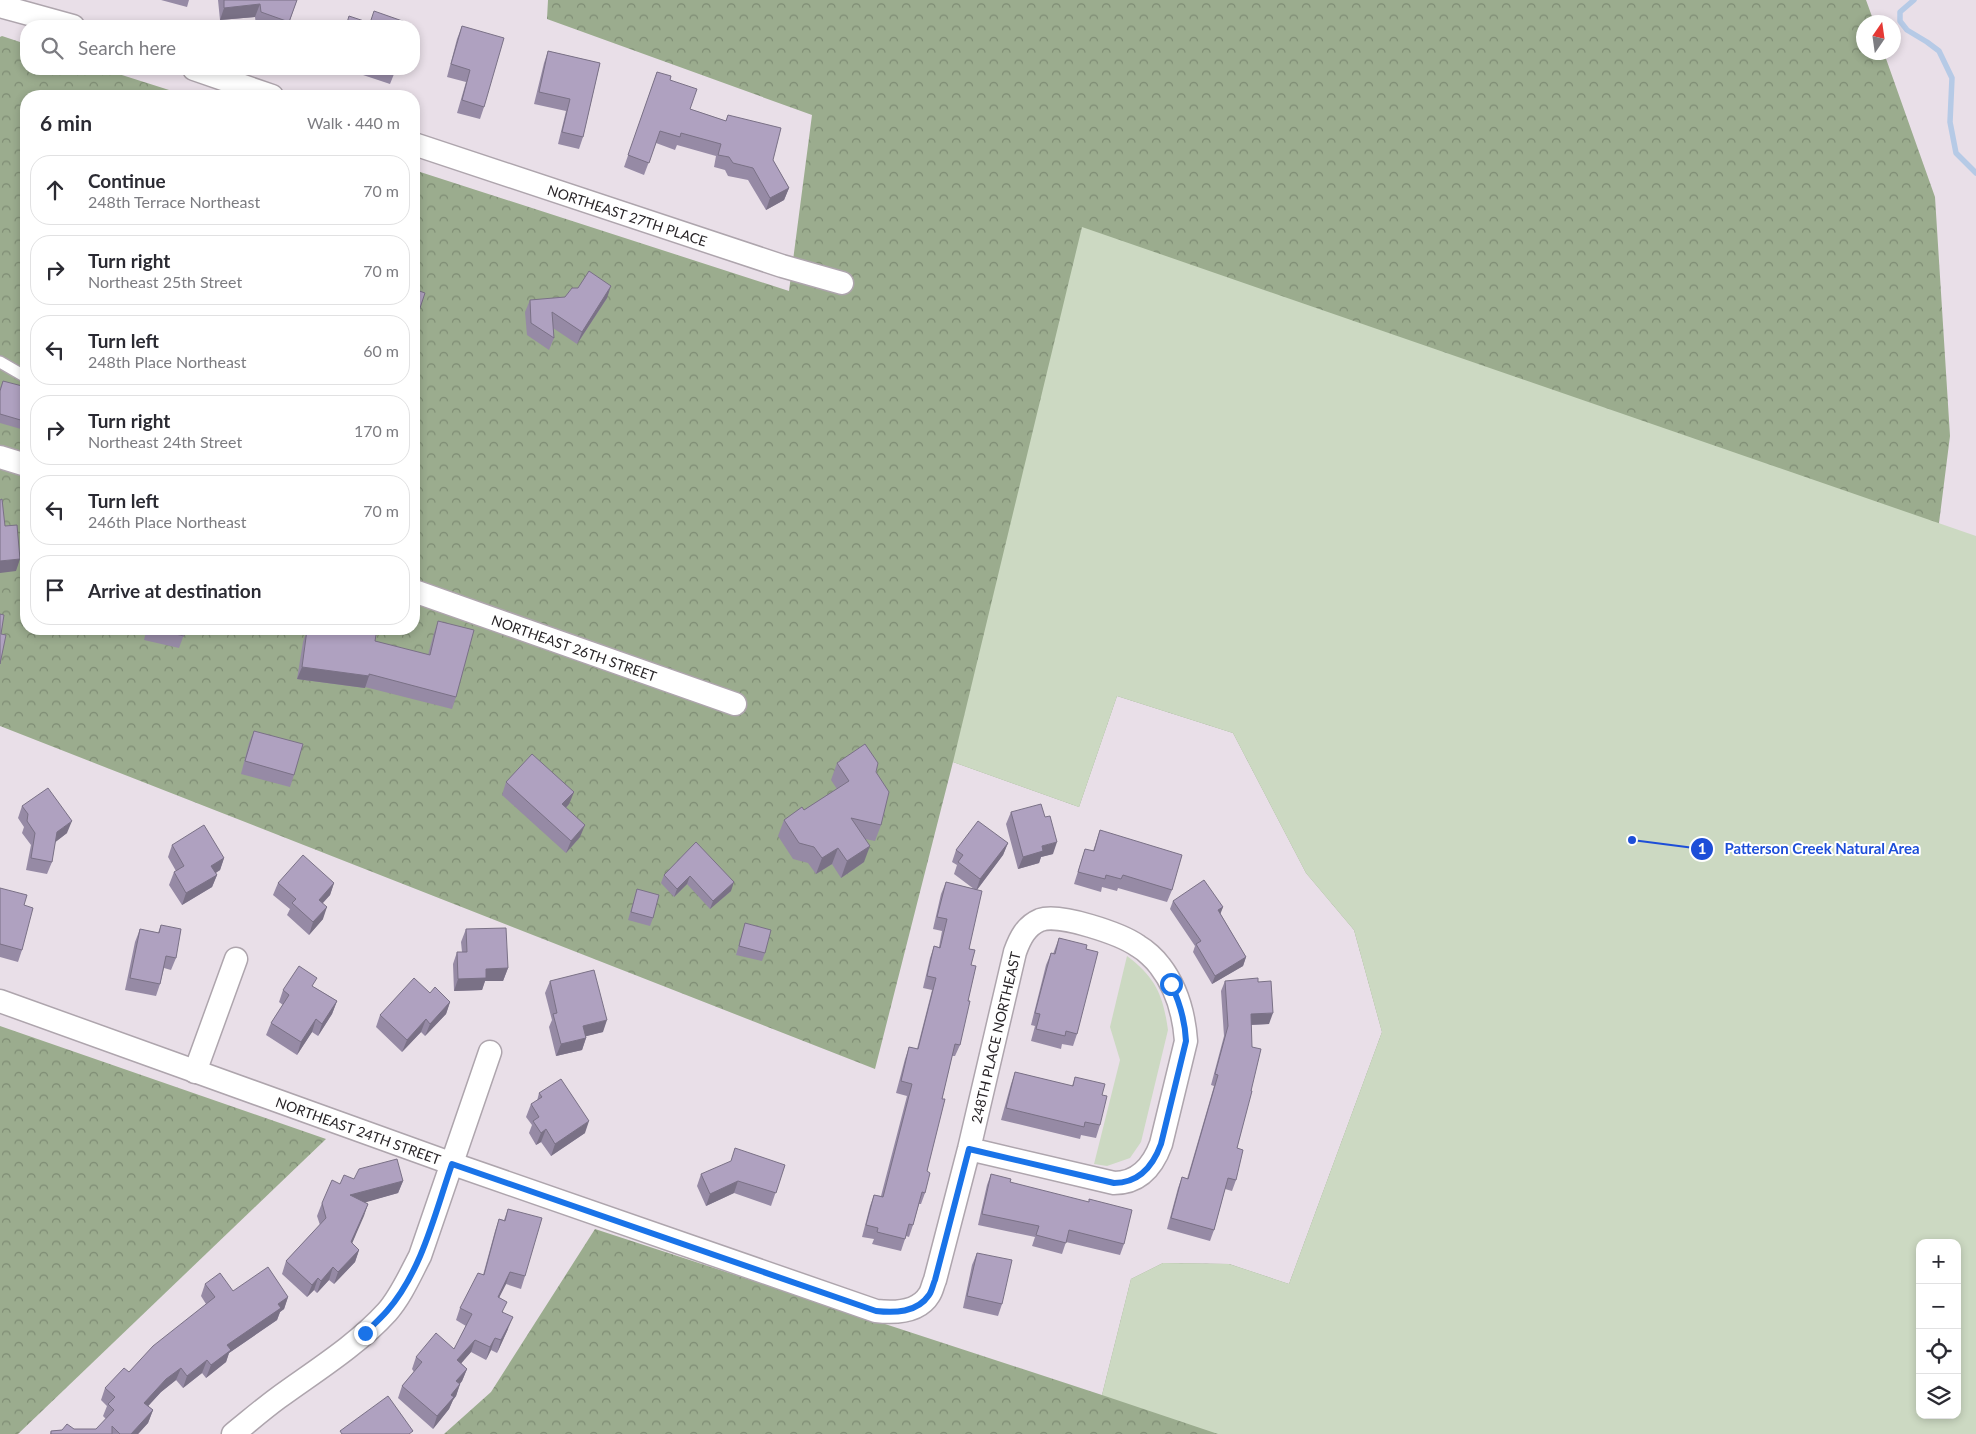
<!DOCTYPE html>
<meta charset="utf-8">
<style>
body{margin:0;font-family:Lato,sans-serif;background:#f7f7f7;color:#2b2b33}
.controls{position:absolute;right:15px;bottom:15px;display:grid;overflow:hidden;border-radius:10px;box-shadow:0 2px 8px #0003}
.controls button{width:45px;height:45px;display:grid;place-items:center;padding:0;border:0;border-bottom:1px solid #e1e1e2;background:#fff;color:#2b2b33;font:25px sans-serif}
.compass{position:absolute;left:1856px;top:15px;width:45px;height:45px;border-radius:50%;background:#fff;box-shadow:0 2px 8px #0003;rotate:13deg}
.stop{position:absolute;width:15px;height:15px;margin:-11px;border:4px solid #1a73e8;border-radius:50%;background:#fff}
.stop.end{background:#1a73e8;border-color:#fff;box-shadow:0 1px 5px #0008}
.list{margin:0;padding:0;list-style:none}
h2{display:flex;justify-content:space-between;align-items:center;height:65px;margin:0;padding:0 20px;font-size:21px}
h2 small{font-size:16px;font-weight:400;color:#7c7c81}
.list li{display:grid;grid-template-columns:32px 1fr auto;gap:15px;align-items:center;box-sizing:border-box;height:70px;margin:0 10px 10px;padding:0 10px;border:1px solid #e1e1e2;border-radius:20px}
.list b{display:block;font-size:19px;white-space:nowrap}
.list p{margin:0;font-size:16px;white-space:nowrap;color:#7c7c81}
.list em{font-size:16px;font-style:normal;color:#7c7c81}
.icon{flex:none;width:28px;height:28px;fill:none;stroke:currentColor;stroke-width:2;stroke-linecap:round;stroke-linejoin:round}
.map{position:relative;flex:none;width:1976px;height:1434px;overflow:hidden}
.search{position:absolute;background:#fff;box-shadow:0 2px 8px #0003;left:20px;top:20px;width:400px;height:55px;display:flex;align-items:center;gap:12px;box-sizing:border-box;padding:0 18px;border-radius:20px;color:#7c7c81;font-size:19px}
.panel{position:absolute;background:#fff;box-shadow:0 2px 8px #0003;left:20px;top:90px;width:400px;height:545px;border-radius:20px}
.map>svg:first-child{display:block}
.forest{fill:url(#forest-crowns)}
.park{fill:#ccd9c2;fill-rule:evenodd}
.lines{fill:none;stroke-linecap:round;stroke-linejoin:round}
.stream{stroke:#b6cae6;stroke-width:5.5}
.service-casing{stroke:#aea5ad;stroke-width:14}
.minor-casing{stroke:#aea5ad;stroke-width:25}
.service{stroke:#fff;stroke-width:11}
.minor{stroke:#fff;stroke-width:22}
.wall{fill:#968aa5}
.shaded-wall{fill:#7a7186}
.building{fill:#afa1c0;stroke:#7a7186}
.route{stroke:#1a73e8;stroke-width:6}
.labels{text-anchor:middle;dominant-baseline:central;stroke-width:4;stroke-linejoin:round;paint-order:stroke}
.street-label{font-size:14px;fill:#282427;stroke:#fff}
.leader{fill:none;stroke:#1d4ed8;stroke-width:2}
.callout-dot{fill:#1d4ed8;stroke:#fff;stroke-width:2}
.mark-label{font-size:15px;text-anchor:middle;font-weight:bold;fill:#fff}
.callout-label{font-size:15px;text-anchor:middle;font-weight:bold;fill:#1d4ed8;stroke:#fff;stroke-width:4;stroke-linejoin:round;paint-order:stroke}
</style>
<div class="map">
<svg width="1976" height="1434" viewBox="0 0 1976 1434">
<defs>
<pattern id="forest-crowns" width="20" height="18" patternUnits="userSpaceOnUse" patternTransform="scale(1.25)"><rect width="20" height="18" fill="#9bac8e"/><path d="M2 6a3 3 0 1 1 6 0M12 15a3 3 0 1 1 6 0" fill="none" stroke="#7e8c74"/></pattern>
</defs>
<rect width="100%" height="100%" fill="#e9dfe8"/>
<!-- forest -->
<g class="forest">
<polygon points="548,0 1866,0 1874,22 1864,22 1864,52 1884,53 1935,197 1950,436 1939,523 1970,632 1976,671 1920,1243 1921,1434 444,1434 491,1392 595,1229 1102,1395 1131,1279 1163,1263 1229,1264 1289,1284 1382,1032 1354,930 1306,873 1233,733 1117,696 1079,807 953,762 875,1069 0,726 0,37 2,36 26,44 26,69 103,69 188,96 26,96 26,629 414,629 414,170 789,291 812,115 547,19"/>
<polygon points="0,1026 326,1139 18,1434 0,1434"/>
</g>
<!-- park -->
<g class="park">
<path d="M1082 227 1976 536V1434H1218L1102 1395 1131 1279 1163 1263 1229 1264 1289 1284 1382 1032 1354 930 1306 873 1233 733 1117 696 1079 807 953 762ZM1920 1243H1957V1415H1920Z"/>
<path d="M1127 956C1156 978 1163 995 1168 1030L1141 1142 1130 1158 1107 1166 1094 1164 1120 1060 1110 1027Z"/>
</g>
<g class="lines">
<!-- stream -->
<polyline class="stream" points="1914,0 1900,12 1900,21 1907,30 1927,42 1939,51 1952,78 1950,122 1956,153 1976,173"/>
<defs>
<polyline id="service" points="0,362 26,377"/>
<g id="minor">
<polyline points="0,6 73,26"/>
<polyline points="194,69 272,96"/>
<path id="s1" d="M414 144 782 266 842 283"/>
<polyline points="0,457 26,465"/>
<path id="s2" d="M414 591 735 704"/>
<path id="s3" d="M0 1001 453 1164 876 1311C894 1313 918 1313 929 1295 932 1291 933 1284 935 1280L969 1149 1015 952C1020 938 1026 926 1040 920 1060 913 1121 934 1138 946 1145 950 1155 959 1160 966 1177 988 1184 1014 1186 1041L1161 1144C1153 1166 1139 1183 1114 1183L969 1149"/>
<polyline points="195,1072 236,959"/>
<path d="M233 1434C248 1422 263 1409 278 1398 315 1371 356 1346 387 1312 401 1296 410 1275 420 1256L490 1052"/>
</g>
</defs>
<!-- service casing -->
<use href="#service" class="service-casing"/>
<!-- minor casing -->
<use href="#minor" class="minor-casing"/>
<!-- service -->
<use href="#service" class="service"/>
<!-- minor -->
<use href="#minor" class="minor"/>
</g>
<!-- wall -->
<g class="wall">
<polygon points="161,0 189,0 187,7"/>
<polygon points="218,0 297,0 288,26 261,26 256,25 255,17 220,20"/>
<polygon points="462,26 484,107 480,119 457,113 466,82 447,77 457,39"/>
<polygon points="548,51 600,63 583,137 579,149 558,144 566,111 534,104 544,63"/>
<polygon points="345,69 396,69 390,84"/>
<polygon points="657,72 670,80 690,109 726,121 728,115 773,160 789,188 784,200 766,210 748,180 728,176 725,170 714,167 716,156 677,145 675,150 656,143 644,175 624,167"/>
<polygon points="607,298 577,344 553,328 554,338 549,350 527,335 525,312 530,300"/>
<polygon points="3,381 24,402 24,421 21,429 0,423 0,388"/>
<polygon points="438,621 456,697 452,709 365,687 365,688 297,679 303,642 307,630 336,634 337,629 377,629 375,641 428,655 434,633"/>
<polygon points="130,629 186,629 179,648 144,640 146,632"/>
<polygon points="254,731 294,775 290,787 241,774 249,743"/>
<polygon points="837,763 876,772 881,825 875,841 865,839 864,862 841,878 832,864 816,874 808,863 793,859 778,836 784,820 804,810 837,789 831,780"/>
<polygon points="506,782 574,792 569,804 566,808 580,837 566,853 502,795"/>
<polygon points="22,806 67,833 55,842 52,862 47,874 26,870 31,845 22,833 24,827 18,818"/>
<polygon points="1011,812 1053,854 1041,857 1039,863 1018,869 1006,824"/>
<polygon points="1100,830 1172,890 1167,902 1118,888 1117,891 1102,887 1101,892 1074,884 1085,849 1093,851"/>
<polygon points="696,842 731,891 710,909 687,884 674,897 661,883 664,875"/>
<polygon points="1008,843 1003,855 977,890 969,949 971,965 968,1001 960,1045 955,1056 952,1056 942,1099 927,1171 925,1193 921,1204 919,1204 913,1225 909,1237 906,1236 901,1251 872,1244 874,1239 862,1237 870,1206 874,1195 881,1196 907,1096 896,1093 905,1059 909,1047 917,1049 932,990 923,988 930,958 934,946 939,947 942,931 933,929 941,894 946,882 974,889 954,874 957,865 952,862 956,850"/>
<polygon points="172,845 224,858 220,870 216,873 217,875 212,887 182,905 169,885 174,872 176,871 168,857"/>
<polygon points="278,883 334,883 330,895 323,903 323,919 309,935 287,915 290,909 273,895"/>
<polygon points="0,888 22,950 18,962 0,957"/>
<polygon points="637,889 653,918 650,926 628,920"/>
<polygon points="1173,901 1223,907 1220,913 1246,957 1243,966 1212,984 1193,952 1195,946 1170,909"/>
<polygon points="745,923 765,953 762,961 736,955"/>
<polygon points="161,925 176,958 171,970 164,968 160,984 156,996 125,990 135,942 140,929 158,933"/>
<polygon points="466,929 508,968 503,981 485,981 482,990 454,991 453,964 457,952 462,952 461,942"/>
<polygon points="1059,938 1086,949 1077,1034 1073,1046 1062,1044 1061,1049 1031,1041 1035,1026 1031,1025 1046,965 1051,953 1053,954"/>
<polygon points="550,981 603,1032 586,1036 586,1038 582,1050 556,1056 549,1027 552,1020 545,993"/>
<polygon points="1225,981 1258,982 1269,1024 1251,1025 1251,1091 1237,1148 1236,1180 1232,1191 1225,1189 1214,1230 1210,1241 1167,1229 1178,1188 1182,1177 1187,1179 1214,1086 1211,1085 1224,1036 1221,991"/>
<polygon points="314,987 337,1001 332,1014 318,1036 312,1032 297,1055 266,1035 271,1023 283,1005 279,1002 283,990"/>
<polygon points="430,993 450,1002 446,1014 425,1036 421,1032 402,1052 376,1027 380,1015"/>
<polygon points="1015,1072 1072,1086 1075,1077 1102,1095 1100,1125 1096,1138 1081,1135 1080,1139 1001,1120 1011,1084"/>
<polygon points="539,1093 585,1133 551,1156 541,1142 536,1145 529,1133 532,1125 526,1117 531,1104 537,1101"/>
<polygon points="785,1165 771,1206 734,1193 706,1206 697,1186 701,1174"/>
<polygon points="991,1174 1010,1182 1124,1244 1120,1255 1066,1242 1062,1254 1032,1246 1035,1237 978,1225 987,1185"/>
<polygon points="354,1179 403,1181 398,1193 365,1202 368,1204 352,1243 359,1250 355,1262 334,1284 329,1280 317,1293 314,1290 307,1297 282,1274 286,1261 320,1225 317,1216 322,1203 340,1184"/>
<polygon points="508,1209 525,1276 521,1289 506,1284 499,1298 508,1329 497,1353 491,1350 486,1360 471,1352 461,1363 467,1369 462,1381 460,1384 456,1396 453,1400 449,1409 433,1429 398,1398 402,1386 414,1372 412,1369 416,1357 454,1349 466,1326 456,1320 460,1308 483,1275 495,1231 499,1219 504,1220"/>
<polygon points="977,1253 1002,1304 998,1316 963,1308 972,1265"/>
<polygon points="205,1284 233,1291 288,1297 284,1309 280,1312 277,1320 229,1353 226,1362 206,1378 202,1373 183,1388 176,1380 161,1392 148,1406 153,1410 148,1423 138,1434 50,1434 51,1431 74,1429 96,1429 106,1419 103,1416 107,1406 101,1400 105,1388 129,1372 206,1304 201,1296"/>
</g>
<!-- shaded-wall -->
<g class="shaded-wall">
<polygon points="260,4 255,17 220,20 224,8"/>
<polygon points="789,188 784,200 766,210 770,198"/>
<polygon points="611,286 607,298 577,344 582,332"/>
<polygon points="20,559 16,571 0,573 0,561"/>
<polygon points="302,667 369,676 365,688 297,679"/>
<polygon points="574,792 569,804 558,816 562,804"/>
<polygon points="72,821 67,833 53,844 57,832"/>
<polygon points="585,825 580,837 566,853 571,841"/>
<polygon points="1057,842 1053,854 1041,857 1039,863 1018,869 1023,857 1042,846"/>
<polygon points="1008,843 1003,855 976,891 980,879"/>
<polygon points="870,846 864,862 841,878 847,861"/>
<polygon points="838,848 832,864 816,874 822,858"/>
<polygon points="224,858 220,870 207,878 211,866"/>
<polygon points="217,875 212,887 182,905 186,893"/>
<polygon points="690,876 687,884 674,897 677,889"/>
<polygon points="734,882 731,891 710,909 713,901"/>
<polygon points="334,883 330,895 314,912 319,900"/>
<polygon points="327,907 323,919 309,935 313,922"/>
<polygon points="1223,907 1220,915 1218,910"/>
<polygon points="1246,957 1243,966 1212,984 1215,976"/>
<polygon points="508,968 503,981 485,981 482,990 454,991 458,979 486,969"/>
<polygon points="337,1001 332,1014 318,1036 322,1024"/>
<polygon points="450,1002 446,1014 425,1036 430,1024"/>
<polygon points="1273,1013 1269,1024 1247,1025 1251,1014"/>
<polygon points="316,1019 312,1032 297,1055 301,1042"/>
<polygon points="426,1019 421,1032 402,1052 407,1040"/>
<polygon points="607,1020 603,1032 579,1038 583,1026"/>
<polygon points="586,1038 582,1050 556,1056 561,1044"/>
<polygon points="589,1121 585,1133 551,1156 555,1144"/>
<polygon points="546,1129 541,1142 536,1145 541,1133"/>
<polygon points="403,1181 398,1193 346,1208 350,1195"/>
<polygon points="738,1181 734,1193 706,1206 710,1194"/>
<polygon points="368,1204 364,1216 347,1255 351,1242"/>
<polygon points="359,1250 355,1262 334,1284 338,1272"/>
<polygon points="333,1267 329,1280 317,1293 321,1281"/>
<polygon points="510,1272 506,1284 493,1309 498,1297"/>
<polygon points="318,1278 314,1290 307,1297 312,1285"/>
<polygon points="288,1297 284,1309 280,1312 277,1320 229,1353 226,1362 206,1378 211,1365 227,1345 278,1304"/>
<polygon points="513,1317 508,1329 497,1353 501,1340"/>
<polygon points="495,1338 491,1350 486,1360 490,1347"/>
<polygon points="475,1340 471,1352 453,1373 457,1360"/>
<polygon points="207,1360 202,1373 183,1388 187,1376"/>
<polygon points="181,1368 176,1380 161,1392 140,1415 144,1403 166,1379"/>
<polygon points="467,1369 462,1381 452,1393 456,1381"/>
<polygon points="460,1384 456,1396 453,1400 449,1409 433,1429 437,1416 451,1395"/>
<polygon points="153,1410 148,1423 138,1434 131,1434"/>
</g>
<!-- building -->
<g class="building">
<polygon points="224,0 297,0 289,22 261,12 260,4 224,8"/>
<polygon points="374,11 411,24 410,26 346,26 349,16 370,23"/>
<polygon points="462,26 504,38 484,107 462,100 470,70 451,64"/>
<polygon points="548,51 600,63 583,137 562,132 570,99 539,92"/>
<polygon points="385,69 396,69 395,72"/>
<polygon points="657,72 671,76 670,80 697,89 690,109 726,121 728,115 781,128 773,160 789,188 770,198 753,168 733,163 729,157 718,155 721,144 681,133 680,137 660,131 649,163 628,155"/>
<polygon points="589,271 611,286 582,332 552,312 554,338 531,323 530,300 565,297 572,288 578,288"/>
<polygon points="414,289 425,293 414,326"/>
<polygon points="3,381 26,387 26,394 24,402 26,403 26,412 24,421 0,414 0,391"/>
<polygon points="2,499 5,526 17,525 20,559 0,561 0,500"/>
<polygon points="0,614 4,615 1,634 6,635 0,664"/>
<polygon points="438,621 474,630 456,697 369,674 369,676 302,667 307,630 339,634 339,629 377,629 375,641 430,655"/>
<polygon points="154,629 186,629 184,636"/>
<polygon points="254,731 303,744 294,775 245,761"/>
<polygon points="865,744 878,763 876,772 889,792 881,825 851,818 870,846 847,861 838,848 822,858 814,847 799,843 784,820 802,807 804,810 849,781 837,763"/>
<polygon points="532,754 574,792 562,804 585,825 571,841 506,782"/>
<polygon points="48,788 72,821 57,832 52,862 31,858 35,833 27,821 28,814 22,806"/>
<polygon points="1041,804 1045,817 1050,816 1057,842 1042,846 1043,851 1023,857 1011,812"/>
<polygon points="978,821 1008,843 980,879 958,862 963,855 956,850"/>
<polygon points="204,825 224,858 211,866 217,875 186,893 174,872 184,866 172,845"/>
<polygon points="1100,830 1182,855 1172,890 1123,875 1121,879 1106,875 1105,879 1078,872 1085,849 1094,851"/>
<polygon points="696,842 734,882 713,901 690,876 677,889 664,875"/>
<polygon points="303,855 334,883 319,900 327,907 313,922 292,903 296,899 278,883"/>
<polygon points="1204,880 1223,907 1218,910 1246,957 1215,976 1196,944 1201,941 1173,901"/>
<polygon points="946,882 982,891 969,949 975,950 971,965 976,966 968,1001 970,1001 960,1045 955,1044 942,1099 945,1099 927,1171 930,1173 925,1193 922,1192 913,1225 909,1224 905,1239 877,1232 878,1228 866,1225 874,1195 883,1197 912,1084 901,1081 909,1047 918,1049 936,978 927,976 934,946 940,948 947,919 937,917"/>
<polygon points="0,888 27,895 24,905 33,908 22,950 0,944"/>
<polygon points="637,889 659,895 653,918 631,912"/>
<polygon points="745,923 771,930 765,953 739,946"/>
<polygon points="161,925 181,929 176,958 166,956 160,984 130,978 140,929 159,933"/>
<polygon points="506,928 508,968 486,969 486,978 458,979 457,952 467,952 466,929"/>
<polygon points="1059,938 1087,945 1086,949 1098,952 1077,1034 1066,1031 1065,1036 1036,1029 1040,1014 1035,1013 1042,986 1051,953 1055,954"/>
<polygon points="299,966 317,978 312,986 337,1001 322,1024 316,1019 301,1042 271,1023 289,995 283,990"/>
<polygon points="594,970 607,1020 583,1026 586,1038 561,1044 553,1014 557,1013 550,981"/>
<polygon points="414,978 430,993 435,987 450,1002 430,1024 426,1019 407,1040 380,1015"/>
<polygon points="1258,978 1258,982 1271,981 1273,1013 1251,1014 1252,1047 1261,1049 1251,1091 1252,1091 1237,1148 1243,1150 1236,1180 1228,1178 1214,1230 1171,1218 1182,1177 1188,1179 1218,1075 1215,1074 1228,1026 1225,981"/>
<polygon points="1015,1072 1073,1086 1075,1077 1105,1084 1102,1095 1107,1096 1100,1125 1085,1122 1084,1127 1006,1108"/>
<polygon points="561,1079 589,1121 555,1144 546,1129 541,1133 533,1121 539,1117 531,1104 542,1097 539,1093"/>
<polygon points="735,1148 785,1165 776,1193 738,1181 710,1194 701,1174 731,1161"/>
<polygon points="397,1159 403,1181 350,1195 368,1204 351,1242 359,1250 338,1272 333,1267 321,1281 318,1278 312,1285 286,1261 326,1218 322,1203 332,1180 340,1184 344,1175 354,1179 359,1169"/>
<polygon points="991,1174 1011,1179 1010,1182 1089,1202 1089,1199 1132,1210 1124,1244 1069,1230 1066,1243 1036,1235 1039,1226 982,1214"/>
<polygon points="508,1209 542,1218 525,1276 510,1272 498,1297 507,1302 502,1312 513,1317 501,1340 495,1338 490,1347 475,1340 457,1360 467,1369 456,1381 460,1384 451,1395 454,1397 437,1416 402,1386 422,1362 416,1357 436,1333 454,1349 472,1314 460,1308 478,1273 484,1275 499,1219 505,1221"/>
<polygon points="977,1253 1012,1260 1002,1304 967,1296"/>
<polygon points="268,1267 288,1297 278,1304 281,1308 227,1345 231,1350 211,1365 207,1360 187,1376 181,1368 166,1379 144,1403 153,1410 131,1434 120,1434 112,1426 112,1434 51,1434 51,1431 62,1430 67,1424 74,1429 96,1429 114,1410 108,1404 115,1397 105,1388 124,1368 129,1372 153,1346 215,1297 205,1284 220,1273 233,1291"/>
<polygon points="388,1396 413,1431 409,1434 342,1434 340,1431"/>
</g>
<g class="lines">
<!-- route -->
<path class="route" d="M365 1333C372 1326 380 1319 387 1311 422 1271 435 1213 452 1164L876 1311C894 1313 917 1313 929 1295 932 1291 933 1284 935 1280L969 1149 1114 1183C1139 1183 1153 1166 1161 1144L1186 1041C1185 1020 1180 1003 1171 984"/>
</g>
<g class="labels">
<!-- street labels -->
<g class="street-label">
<text stroke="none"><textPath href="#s1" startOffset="225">NORTHEAST 27TH PLACE</textPath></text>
<text stroke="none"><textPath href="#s2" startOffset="170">NORTHEAST 26TH STREET</textPath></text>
<text stroke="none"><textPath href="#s3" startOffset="1254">248TH PLACE NORTHEAST</textPath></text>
<text stroke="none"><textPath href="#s3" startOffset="381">NORTHEAST 24TH STREET</textPath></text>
</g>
</g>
<!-- callouts -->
<path class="leader" d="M1632 840L1702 849"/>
<g class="callout-dot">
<circle cx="1632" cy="840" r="5"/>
<circle cx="1702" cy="849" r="12"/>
</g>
<g class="mark-label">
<text x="1702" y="854">1</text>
</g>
<g class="callout-label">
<text x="1822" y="854">Patterson Creek Natural Area</text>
</g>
</svg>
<div class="controls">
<button>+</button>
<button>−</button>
<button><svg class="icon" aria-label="locate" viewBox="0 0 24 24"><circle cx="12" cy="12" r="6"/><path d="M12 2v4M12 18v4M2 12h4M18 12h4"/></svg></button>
<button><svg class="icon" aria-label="layers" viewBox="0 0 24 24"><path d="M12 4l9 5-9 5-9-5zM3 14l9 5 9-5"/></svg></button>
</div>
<svg class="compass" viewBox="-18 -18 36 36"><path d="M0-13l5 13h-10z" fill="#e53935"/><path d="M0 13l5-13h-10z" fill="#7c7c81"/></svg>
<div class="stop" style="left:1171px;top:984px"></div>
<div class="stop end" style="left:365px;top:1333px"></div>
<div class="search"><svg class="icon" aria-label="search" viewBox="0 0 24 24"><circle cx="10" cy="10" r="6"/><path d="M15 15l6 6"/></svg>Search here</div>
<section class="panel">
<h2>6 min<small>Walk · 440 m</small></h2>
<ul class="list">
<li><svg class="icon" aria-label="ahead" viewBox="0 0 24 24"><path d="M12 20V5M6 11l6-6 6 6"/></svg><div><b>Continue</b><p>248th Terrace Northeast</p></div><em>70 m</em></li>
<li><svg class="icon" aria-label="right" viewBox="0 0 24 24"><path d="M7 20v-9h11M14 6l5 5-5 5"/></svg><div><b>Turn right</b><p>Northeast 25th Street</p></div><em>70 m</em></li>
<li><svg class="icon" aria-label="left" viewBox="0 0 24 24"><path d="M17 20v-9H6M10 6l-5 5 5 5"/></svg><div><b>Turn left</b><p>248th Place Northeast</p></div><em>60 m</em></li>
<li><svg class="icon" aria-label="right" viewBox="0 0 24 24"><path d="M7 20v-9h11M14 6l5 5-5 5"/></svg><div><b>Turn right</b><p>Northeast 24th Street</p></div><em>170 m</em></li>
<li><svg class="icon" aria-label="left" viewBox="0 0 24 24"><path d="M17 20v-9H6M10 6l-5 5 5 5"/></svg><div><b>Turn left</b><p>246th Place Northeast</p></div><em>70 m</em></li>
<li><svg class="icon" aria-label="arrive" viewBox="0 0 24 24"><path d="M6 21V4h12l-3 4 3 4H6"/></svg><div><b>Arrive at destination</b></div></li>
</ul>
</section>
</div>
